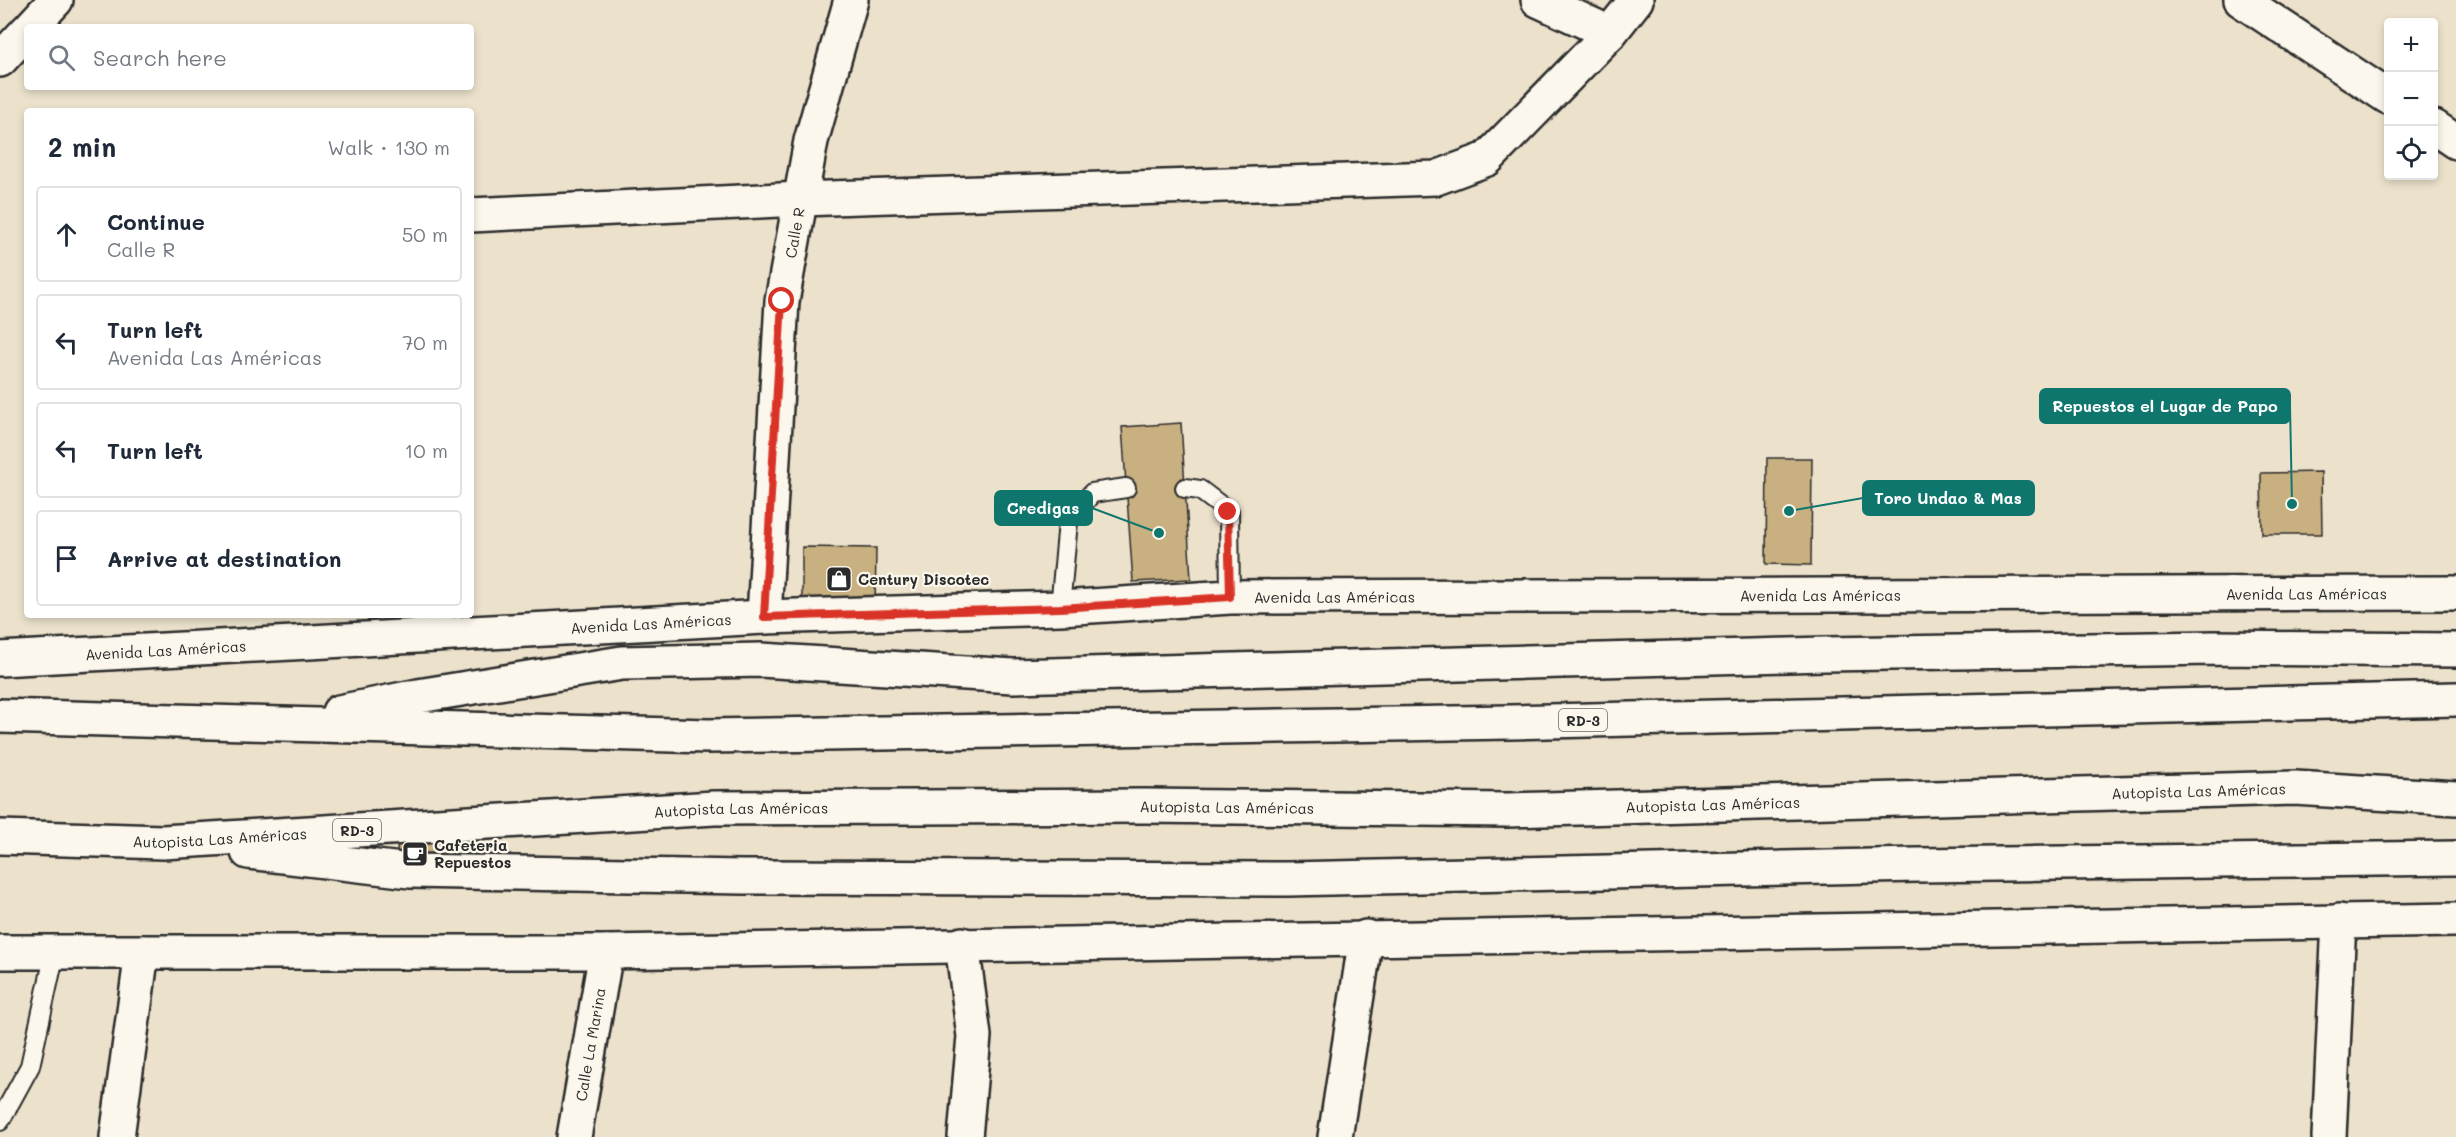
<!DOCTYPE html>
<meta charset="utf-8">
<style>
body{margin:0;font-family:Mali,sans-serif;background:#f6f6f7;color:#1f2937}
.controls{position:absolute;right:18px;top:18px;display:grid;overflow:hidden;border-radius:6px;box-shadow:0 3px 9px #0003}
.controls button{width:54px;height:54px;display:grid;place-items:center;padding:0;border:0;border-bottom:2px solid #e0e1e3;background:#fff;color:#1f2937;font:30px sans-serif}
.stop{position:absolute;width:18px;height:18px;margin:-14px;border:4px solid #d93025;border-radius:50%;background:#fff}
.stop.end{background:#d93025;border-color:#fff;box-shadow:0 2px 6px #0008}
.list{margin:0;padding:0;list-style:none}
h2{display:flex;justify-content:space-between;align-items:center;height:78px;margin:0;padding:0 24px;font-size:26px}
h2 small{font-size:20px;font-weight:400;color:#747a83}
.list li{display:grid;grid-template-columns:39px 1fr auto;gap:18px;align-items:center;box-sizing:border-box;height:96px;margin:0 12px 12px;padding:0 12px;border:2px solid #e0e1e3;border-radius:6px}
.list b{display:block;font-size:22px;white-space:nowrap}
.list p{margin:0;font-size:20px;white-space:nowrap;color:#747a83}
.list em{font-size:20px;font-style:normal;color:#747a83}
.icon{flex:none;width:33px;height:33px;fill:none;stroke:currentColor;stroke-width:2;stroke-linecap:round;stroke-linejoin:round}
.map{position:relative;flex:none;width:2456px;height:1137px;overflow:hidden}
.search{position:absolute;background:#fff;box-shadow:0 3px 9px #0003;left:24px;top:24px;width:450px;height:66px;display:flex;align-items:center;gap:15px;box-sizing:border-box;padding:0 21px;border-radius:6px;color:#747a83;font-size:22px}
.panel{position:absolute;background:#fff;box-shadow:0 3px 9px #0003;left:24px;top:108px;width:450px;height:510px;border-radius:6px}
.map>svg:first-child{display:block}
.building{fill:#c9b080;stroke:#2b2b2b;stroke-width:1.5}
.lines{fill:none;stroke-linecap:round;stroke-linejoin:round}
.lane-casing{stroke:#2b2b2b;stroke-width:22}
.street-casing{stroke:#2b2b2b;stroke-width:38}
.secondary-casing{stroke:#2b2b2b;stroke-width:38}
.highway-casing{stroke:#2b2b2b;stroke-width:38}
.lane{stroke:#fbf7ec;stroke-width:18}
.street{stroke:#fbf7ec;stroke-width:33}
.secondary{stroke:#fbf7ec;stroke-width:33}
.highway{stroke:#fbf7ec;stroke-width:33}
.route{stroke:#d93025;stroke-width:8}
.labels{text-anchor:middle;dominant-baseline:central;stroke-width:4.5;stroke-linejoin:round;paint-order:stroke}
.shield{fill:#fbf7ec;stroke:#696865;stroke-width:1.5}
.shield-label{font-size:14px;font-weight:bold;fill:#2b2b2b}
.street-label{font-size:15px;fill:#2b2b2b;stroke:#fbf7ec}
.poi-label{font-size:15px;font-weight:bold;fill:#2b2b2b;stroke:#fbf7ec;text-anchor:start}
.leader{fill:none;stroke:#0f766e;stroke-width:2}
.callout-dot{fill:#0f766e;stroke:#fbf7ec;stroke-width:2}
.callout{fill:#0f766e;stroke:#0f766e;stroke-width:2}
.callout-label{font-size:16px;text-anchor:middle;font-weight:bold;fill:#fff}
</style>
<div class="map">
<svg width="2456" height="1137" viewBox="0 0 2456 1137">
<rect width="100%" height="100%" fill="#ece2cc"/>
<filter id="ink" filterUnits="userSpaceOnUse"><feTurbulence type="fractalNoise" baseFrequency=".0167" numOctaves="2"/><feDisplacementMap in="SourceGraphic" scale="12" xChannelSelector="R" yChannelSelector="G"/><feConvolveMatrix kernelMatrix="1 2 1 2 8 2 1 2 1" color-interpolation-filters="sRGB"/></filter>
<g filter="url(#ink)">
<!-- building -->
<g class="building">
<polygon points="1181,423 1191,579 1133,582 1122,427"/>
<polygon points="1767,458 1812,458 1811,565 1766,564"/>
<polygon points="2321,472 2322,534 2262,534 2261,473"/>
<polygon points="802,547 876,548 875,611 802,609"/>
<polygon points="433,841 434,867 398,868 397,842"/>
</g>
<g class="lines">
<defs>
<g id="lane">
<polyline points="1185,488 1200,490 1229,512 1230,597"/>
<polyline points="1060,608 1068,522 1092,493 1126,488"/>
<polyline points="0,1121 30,1066 55,952"/>
</g>
<g id="street">
<polyline points="1538,0 1610,33"/>
<polyline points="31,27 56,0"/>
<polyline points="0,60 27,31"/>
<polyline points="471,215 800,199 1436,178 1487,159 1610,33 1636,0"/>
<path id="s1" d="M764 617 782 301 811 141 851 0"/>
<path id="s2" d="M0 659 764 617 1060 608 1230 597 2456 593"/>
<polyline points="962,944 974,1036 965,1137"/>
<polyline points="117,1137 142,952"/>
<path id="s3" d="M574 1137 606 952"/>
<polyline points="1335,1137 1366,937"/>
<polyline points="2329,1137 2339,921"/>
</g>
<g id="secondary">
<polyline points="2241,0 2388,97"/>
<polyline points="2434,127 2456,142"/>
<polyline points="0,952 606,952 2456,920"/>
</g>
<g id="highway">
<polyline points="339,712 418,696 622,663 761,660 1013,676 1824,654 2214,648 2456,650"/>
<polyline points="0,716 709,736 1510,722 2456,699"/>
<path id="s4" d="M0 837 163 842 714 808 1144 806 1507 810 2295 788 2456 798"/>
<polyline points="248,852 410,871 743,877 1288,879 1917,865 2456,858"/>
</g>
</defs>
<!-- lane casing -->
<use href="#lane" class="lane-casing"/>
<!-- street casing -->
<use href="#street" class="street-casing"/>
<!-- secondary casing -->
<use href="#secondary" class="secondary-casing"/>
<!-- highway casing -->
<use href="#highway" class="highway-casing"/>
<!-- lane -->
<use href="#lane" class="lane"/>
<!-- street -->
<use href="#street" class="street"/>
<!-- secondary -->
<use href="#secondary" class="secondary"/>
<!-- highway -->
<use href="#highway" class="highway"/>
</g>
</g>
<g class="lines" filter="url(#ink)">
<!-- route -->
<polyline class="route" points="782,301 764,617 1060,608 1230,597 1228,512"/>
</g>
<!-- icons -->
<defs>
<symbol id="shop-square" viewBox="-11 -11 22 22"><rect x="-9" y="-9" width="18" height="18" rx="4" fill="#2b2b2b" stroke="#fbf7ec"/><path d="M-5-2.5h2.3a2.7 3.5 0 0 1 5.4 0H5L5.5 6h-11ZM-1.5-2.5h3a1.5 2.3 0 0 0-3 0Z" fill="#fff"/></symbol>
<symbol id="cafe-square" viewBox="-11 -11 22 22"><rect x="-9" y="-9" width="18" height="18" rx="4" fill="#2b2b2b" stroke="#fbf7ec"/><path d="M-5.5-4.5H6V0H3Q3 3.5 0 3.5H-2.5Q-5.5 3.5-5.5 0ZM3-3.2v2h1.7v-2ZM-6 4.5H4V6H-6Z" fill="#fff"/></symbol>
</defs>
<g fill-rule="evenodd">
<use href="#shop-square" x="824" y="564" width="30" height="30"/>
<use href="#cafe-square" x="400" y="839" width="30" height="30"/>
</g>
<g class="labels">
<!-- shield labels -->
<g class="shield">
<rect x="1559" y="709" width="48" height="22" rx="4.5"/>
<rect x="333" y="819" width="48" height="22" rx="4.5"/>
</g>
<g class="shield-label">
<text x="1583" y="720">RD-3</text>
<text x="357" y="830">RD-3</text>
</g>
<!-- street labels -->
<g class="street-label">
<text stroke="none"><textPath href="#s1" startOffset="386">Calle R</textPath></text>
<text stroke="none"><textPath href="#s2" startOffset="2308">Avenida Las Américas</textPath></text>
<text stroke="none"><textPath href="#s2" startOffset="1822">Avenida Las Américas</textPath></text>
<text stroke="none"><textPath href="#s2" startOffset="1336">Avenida Las Américas</textPath></text>
<text stroke="none"><textPath href="#s2" startOffset="652">Avenida Las Américas</textPath></text>
<text stroke="none"><textPath href="#s2" startOffset="166">Avenida Las Américas</textPath></text>
<text stroke="none"><textPath href="#s4" startOffset="2200">Autopista Las Américas</textPath></text>
<text stroke="none"><textPath href="#s4" startOffset="1714">Autopista Las Américas</textPath></text>
<text stroke="none"><textPath href="#s4" startOffset="1228">Autopista Las Américas</textPath></text>
<text stroke="none"><textPath href="#s4" startOffset="742">Autopista Las Américas</textPath></text>
<text stroke="none"><textPath href="#s4" startOffset="220">Autopista Las Américas</textPath></text>
<text stroke="none"><textPath href="#s3" startOffset="94">Calle La Marina</textPath></text>
</g>
<!-- poi labels -->
<g class="poi-label">
<text x="858" y="579">Century Discotec</text>
<text x="434" y="845">Cafeteria<tspan x="434" dy="17">Repuestos</tspan></text>
</g>
</g>
<!-- callouts -->
<path class="leader" d="M2292 504L2290 406M1789 511L1863 498M1159 533L1092 508"/>
<g class="callout-dot">
<circle cx="2292" cy="504" r="6"/>
<circle cx="1789" cy="511" r="6"/>
<circle cx="1159" cy="533" r="6"/>
</g>
<g class="callout">
<rect x="2040" y="389" width="250" height="34" rx="6"/>
<rect x="1863" y="481" width="171" height="34" rx="6"/>
<rect x="995" y="491" width="97" height="34" rx="6"/>
</g>
<g class="callout-label">
<text x="2165" y="412">Repuestos el Lugar de Papo</text>
<text x="1948" y="504">Toro Undao &amp; Mas</text>
<text x="1043" y="514">Credigas</text>
</g>
</svg>
<div class="controls">
<button>+</button>
<button>−</button>
<button><svg class="icon" aria-label="locate" viewBox="0 0 24 24"><circle cx="12" cy="12" r="6"/><path d="M12 2v4M12 18v4M2 12h4M18 12h4"/></svg></button>
</div>
<div class="stop" style="left:782px;top:301px"></div>
<div class="stop end" style="left:1228px;top:512px"></div>
<div class="search"><svg class="icon" aria-label="search" viewBox="0 0 24 24"><circle cx="10" cy="10" r="6"/><path d="M15 15l6 6"/></svg>Search here</div>
<section class="panel">
<h2>2 min<small>Walk · 130 m</small></h2>
<ul class="list">
<li><svg class="icon" aria-label="ahead" viewBox="0 0 24 24"><path d="M12 20V5M6 11l6-6 6 6"/></svg><div><b>Continue</b><p>Calle R</p></div><em>50 m</em></li>
<li><svg class="icon" aria-label="left" viewBox="0 0 24 24"><path d="M17 20v-9H6M10 6l-5 5 5 5"/></svg><div><b>Turn left</b><p>Avenida Las Américas</p></div><em>70 m</em></li>
<li><svg class="icon" aria-label="left" viewBox="0 0 24 24"><path d="M17 20v-9H6M10 6l-5 5 5 5"/></svg><div><b>Turn left</b></div><em>10 m</em></li>
<li><svg class="icon" aria-label="arrive" viewBox="0 0 24 24"><path d="M6 21V4h12l-3 4 3 4H6"/></svg><div><b>Arrive at destination</b></div></li>
</ul>
</section>
</div>
